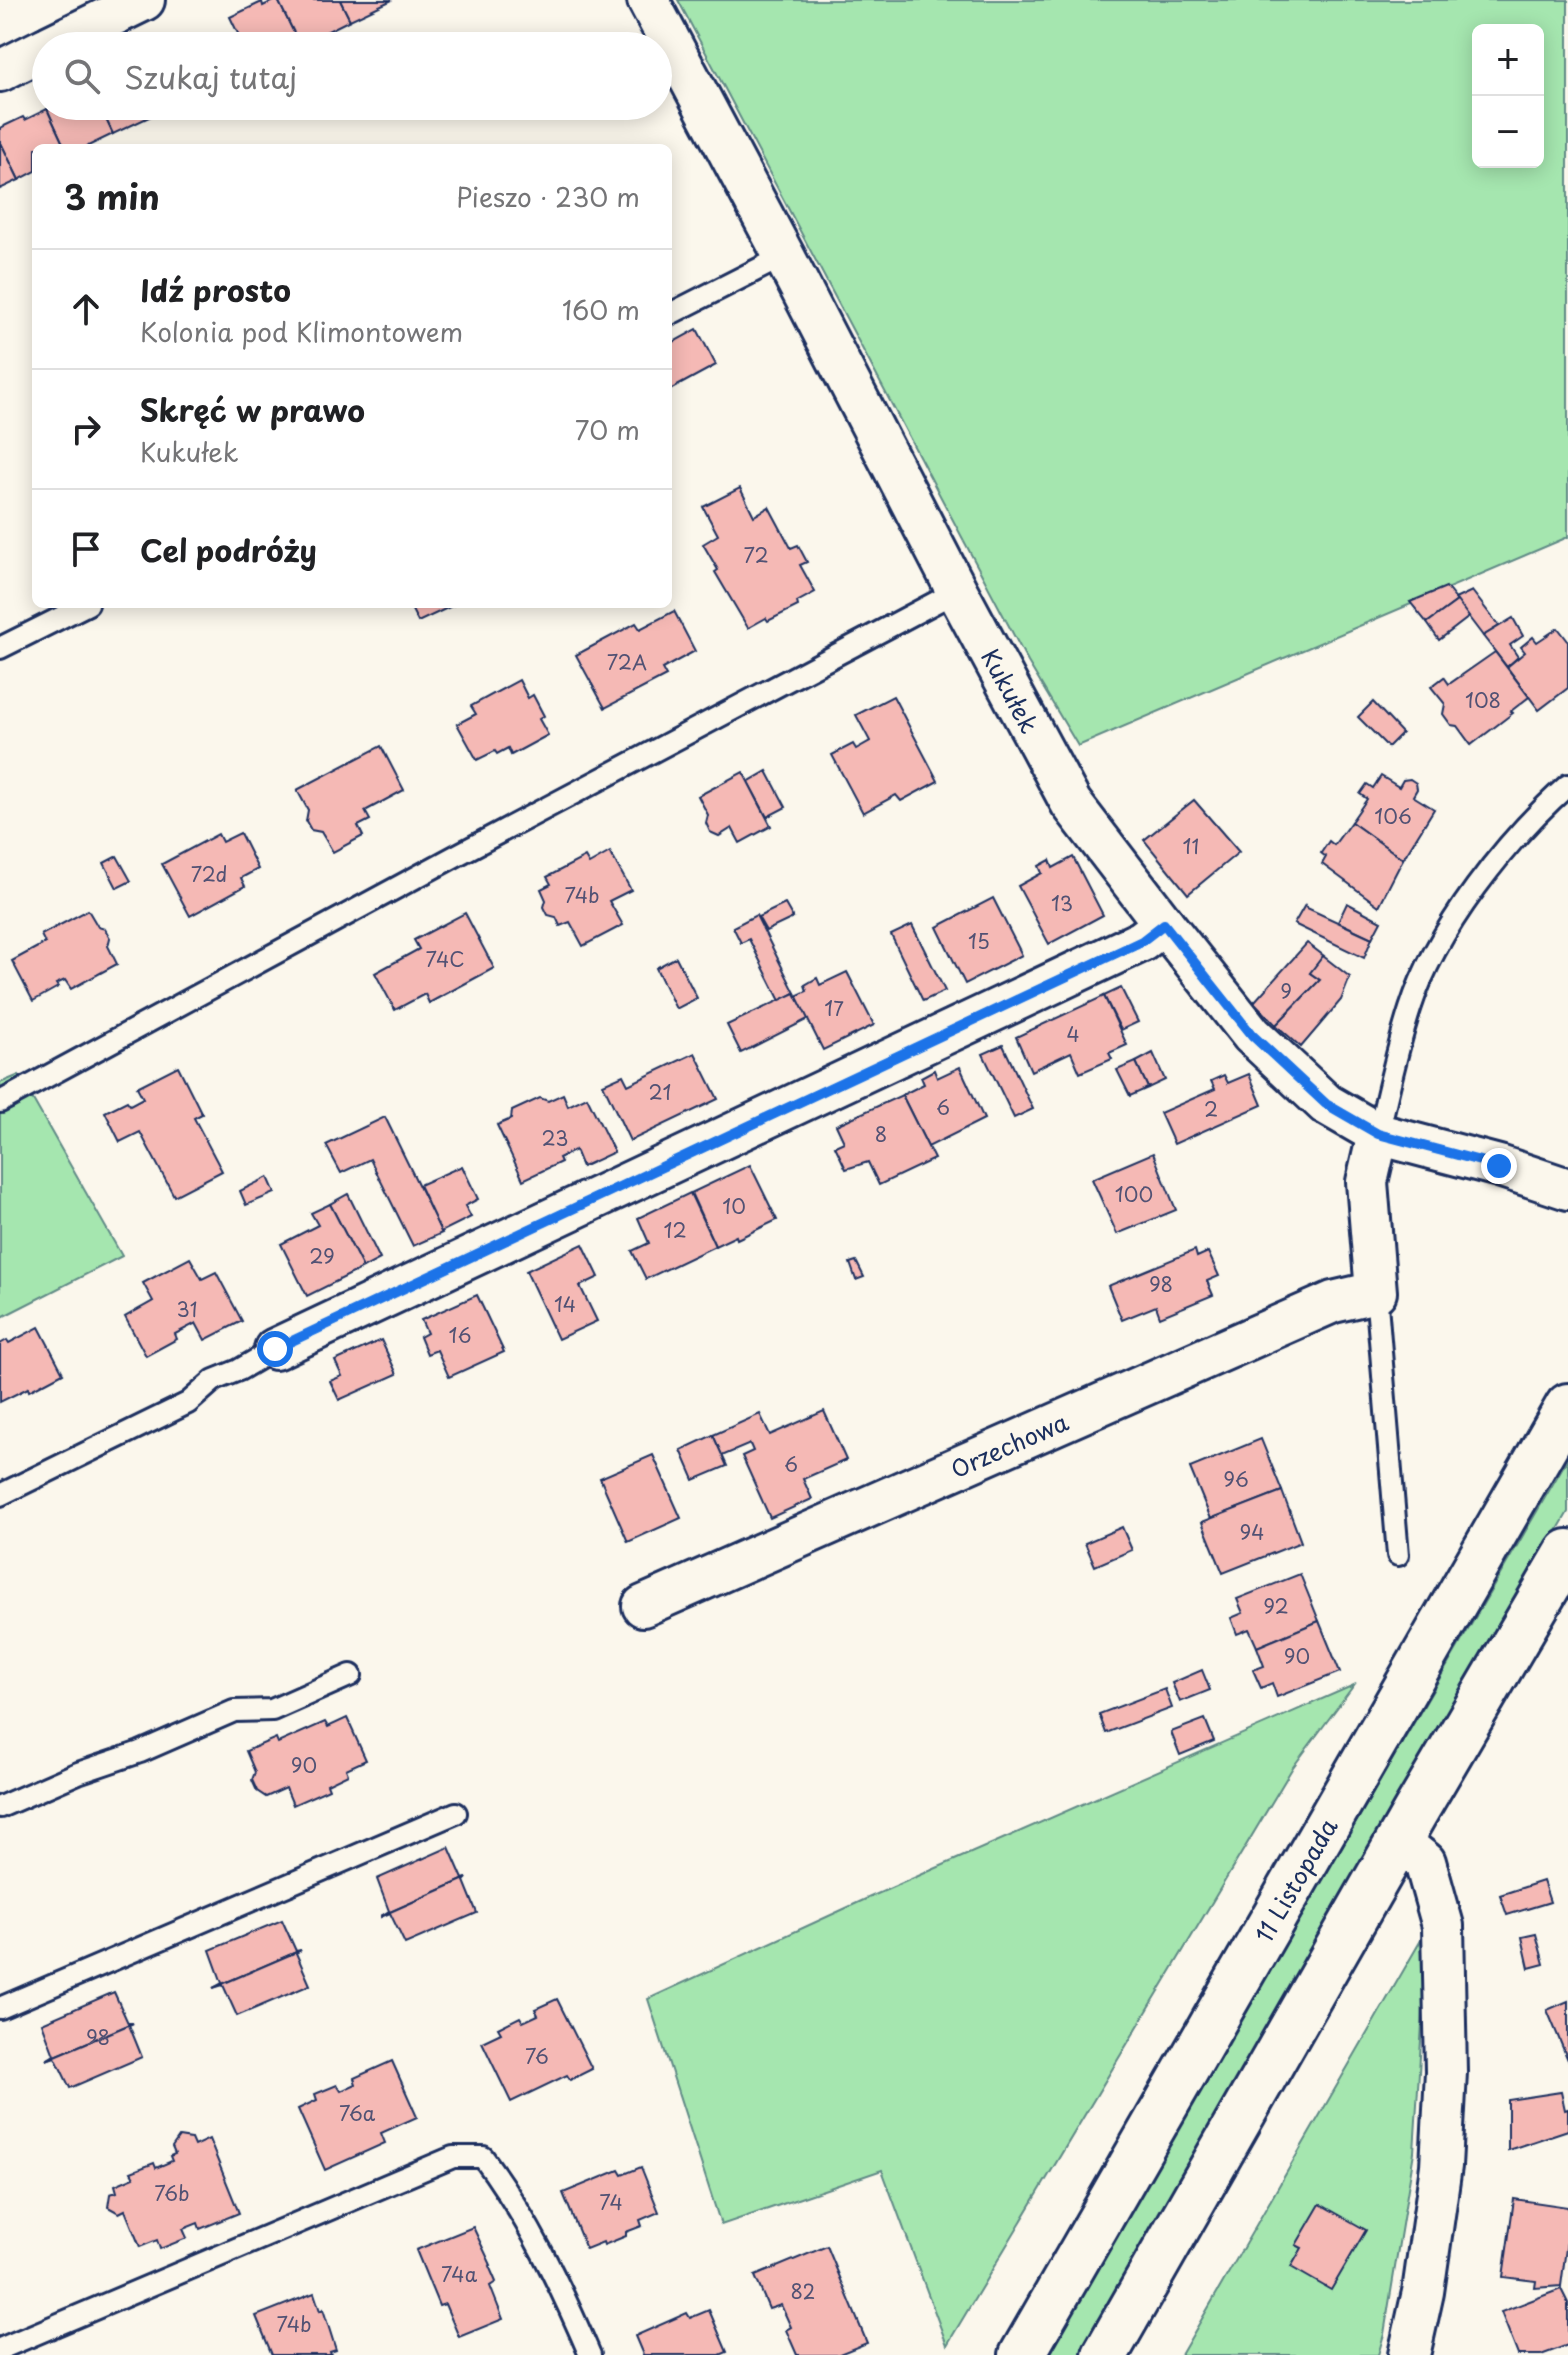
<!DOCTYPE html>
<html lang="pl">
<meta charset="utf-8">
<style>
body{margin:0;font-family:"Playpen Sans",sans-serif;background:#f2f2f2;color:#202124}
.controls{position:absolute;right:24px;top:24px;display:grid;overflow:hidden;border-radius:12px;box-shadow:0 4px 20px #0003}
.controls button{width:72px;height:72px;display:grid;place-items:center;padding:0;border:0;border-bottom:2px solid #e0e0e0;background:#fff;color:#202124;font:40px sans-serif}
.stop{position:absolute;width:24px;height:24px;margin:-18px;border:6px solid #1a73e8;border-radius:50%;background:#fff}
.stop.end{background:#1a73e8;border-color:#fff;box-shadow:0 2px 8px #0008}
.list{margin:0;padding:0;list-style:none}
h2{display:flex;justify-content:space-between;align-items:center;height:104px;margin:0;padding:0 32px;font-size:34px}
h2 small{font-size:26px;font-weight:400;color:#757577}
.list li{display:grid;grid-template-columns:52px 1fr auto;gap:24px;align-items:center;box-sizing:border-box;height:120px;padding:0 32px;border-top:2px solid #e0e0e0}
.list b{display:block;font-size:30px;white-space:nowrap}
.list p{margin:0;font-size:26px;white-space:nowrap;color:#757577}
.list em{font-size:26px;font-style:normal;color:#757577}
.icon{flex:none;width:44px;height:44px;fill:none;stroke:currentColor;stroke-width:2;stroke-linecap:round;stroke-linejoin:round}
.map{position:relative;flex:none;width:1568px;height:2355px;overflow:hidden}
.search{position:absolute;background:#fff;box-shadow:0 4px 20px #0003;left:32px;top:32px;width:640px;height:88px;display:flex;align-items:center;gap:20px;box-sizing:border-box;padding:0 28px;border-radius:44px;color:#757577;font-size:30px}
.panel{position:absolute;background:#fff;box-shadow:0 4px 20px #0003;left:32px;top:144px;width:640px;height:464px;border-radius:12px}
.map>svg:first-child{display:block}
.green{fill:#a5e6af;stroke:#608a86;stroke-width:2;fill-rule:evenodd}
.building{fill:#f5b9b5;stroke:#1b2f5e;stroke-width:2}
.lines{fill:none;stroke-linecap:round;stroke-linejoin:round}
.service-casing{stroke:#1b2f5e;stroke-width:26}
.minor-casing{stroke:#1b2f5e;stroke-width:46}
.secondary-casing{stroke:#1b2f5e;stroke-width:50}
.service{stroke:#fbf7ec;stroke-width:20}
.minor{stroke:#fbf7ec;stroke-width:40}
.secondary{stroke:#fbf7ec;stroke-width:44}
.route{stroke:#1a73e8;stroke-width:10}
.labels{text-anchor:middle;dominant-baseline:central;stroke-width:6;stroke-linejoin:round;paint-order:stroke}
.number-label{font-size:20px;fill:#525274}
.street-label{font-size:24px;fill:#1b2f5e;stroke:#fbf7ec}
</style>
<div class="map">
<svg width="1568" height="2355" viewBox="0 0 1568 2355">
<rect width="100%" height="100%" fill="#fbf7ec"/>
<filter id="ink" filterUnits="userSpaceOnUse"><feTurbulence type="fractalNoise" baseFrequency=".0125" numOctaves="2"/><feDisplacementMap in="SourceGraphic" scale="16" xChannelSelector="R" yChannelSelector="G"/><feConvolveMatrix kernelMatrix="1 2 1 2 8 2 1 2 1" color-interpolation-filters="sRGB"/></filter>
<g filter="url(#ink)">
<!-- green -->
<g class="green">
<path d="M678 0H1568V537L1078 746 1028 662ZM1478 30H1538V162H1478Z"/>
<polygon points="19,1075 122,1256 0,1318 0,1083"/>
<polygon points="1568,1458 1568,1512 1080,2355 1046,2355"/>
<polygon points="1354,1685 1293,1767 947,2345 882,2170 721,2225 648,1999 868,1898"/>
<polygon points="1428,1928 1414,2152 1384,2334 1378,2355 1181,2355"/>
</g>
<!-- building -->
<g class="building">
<polygon points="275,0 278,0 300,45 244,46 230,17 262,2 263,6"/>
<polygon points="278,0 340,0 350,20 300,45"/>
<polygon points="340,0 392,0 350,20"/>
<polygon points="186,38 190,46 170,46"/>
<polygon points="55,106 100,106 113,134 84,148 65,148 47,109"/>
<polygon points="100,106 162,106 164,110 113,134"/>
<polygon points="47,109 65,148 36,148 36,171 19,180 0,141 0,128 23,117 25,120"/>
<polygon points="0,141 19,180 0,189"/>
<polygon points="697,329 716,365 668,391 668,345"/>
<polygon points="740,488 754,516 769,507 791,548 798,545 807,562 800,565 815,592 797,602 798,606 768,621 766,618 748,628 715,572 718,570 703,544 718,535 703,507"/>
<polygon points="1446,587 1457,601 1427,623 1410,602"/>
<polygon points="1472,591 1499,626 1483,636 1455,599"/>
<polygon points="1457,601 1469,617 1439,640 1427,623"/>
<polygon points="409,604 456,604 418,622"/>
<polygon points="674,611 695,651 662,669 666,676 605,708 576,655 636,623 640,629"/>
<polygon points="1513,618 1523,636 1510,645 1518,657 1507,667 1483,636"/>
<polygon points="1558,628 1568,641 1568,688 1539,710 1507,667 1525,652 1521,647 1533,637 1537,642"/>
<polygon points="1495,652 1529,697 1511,711 1513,713 1471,745 1457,726 1451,725 1443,714 1445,704 1431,687 1444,677 1449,684"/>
<polygon points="519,680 528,698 533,695 544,716 539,719 548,735 511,755 508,748 497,754 495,751 477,760 457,724 476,714 471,706"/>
<polygon points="893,696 938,781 901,801 896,795 863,813 832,755 853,744 856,749 870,741 856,715"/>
<polygon points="1373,702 1402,733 1388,747 1358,717"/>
<polygon points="381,746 404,790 365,811 370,820 358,826 363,836 333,852 321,832 311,830 306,821 308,810 297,790"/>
<polygon points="767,771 786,807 767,817 748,782"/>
<polygon points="743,772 771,826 740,843 732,828 719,836 710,832 706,823 708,815 698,796"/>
<polygon points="1381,776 1399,787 1403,780 1410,779 1416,783 1417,789 1413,796 1434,809 1403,859 1351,822 1367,799 1360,794 1367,784 1373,788"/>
<polygon points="1194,800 1239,852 1188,894 1144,840"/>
<polygon points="1351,822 1403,859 1379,906 1322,864 1326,857 1321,853 1329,841 1334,845"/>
<polygon points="240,833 258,869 241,878 245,886 190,916 162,864 218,834 222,842"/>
<polygon points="610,852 631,890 609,901 623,925 583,946 570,922 560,926 556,917 548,915 544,907 546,900 541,889 551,884 547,877 585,857 589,864"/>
<polygon points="117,856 131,881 117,888 104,863"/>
<polygon points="1073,857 1103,915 1049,944 1018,886 1042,873 1039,866 1050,860 1053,868"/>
<polygon points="993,898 1022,955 965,984 937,927"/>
<polygon points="1347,903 1381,921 1372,938 1338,922"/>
<polygon points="785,904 793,918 766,931 758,917"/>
<polygon points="1305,905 1307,908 1372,938 1364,958 1294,924"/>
<polygon points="88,910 98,927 105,929 110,938 108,946 117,964 71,989 65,980 56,984 58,987 33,1001 12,961 45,943 41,935"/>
<polygon points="465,913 494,968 429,1003 425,994 395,1010 375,973 419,949 414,940"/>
<polygon points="756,915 795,993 780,1001 749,939 741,943 733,927"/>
<polygon points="912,925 945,991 923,1001 891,935"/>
<polygon points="1307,943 1324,956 1310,973 1320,980 1276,1025 1254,1002"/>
<polygon points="1323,956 1350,977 1341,1000 1301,1047 1276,1025 1320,980 1310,973"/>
<polygon points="676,957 697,998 676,1009 656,968"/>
<polygon points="847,972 874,1025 823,1050 796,996 807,991 805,985 817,978 820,985"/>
<polygon points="1121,988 1138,1022 1121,1030 1104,996"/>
<polygon points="795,993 808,1019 741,1053 727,1025"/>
<polygon points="1104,996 1127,1045 1109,1053 1112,1059 1080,1073 1071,1052 1031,1071 1016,1037"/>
<polygon points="1003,1045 1033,1109 1014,1118 983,1054"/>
<polygon points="695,1053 718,1099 630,1141 603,1084 623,1075 628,1085"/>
<polygon points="1153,1053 1165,1080 1148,1088 1136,1062"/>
<polygon points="1136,1062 1148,1088 1130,1096 1117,1070"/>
<polygon points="178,1066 202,1114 194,1118 222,1171 174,1196 140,1132 120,1142 105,1112 127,1101 130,1105 143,1098 137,1087"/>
<polygon points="960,1067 984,1119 928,1147 902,1095 924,1084 921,1077 934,1070 937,1078"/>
<polygon points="1249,1074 1262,1105 1174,1144 1160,1113 1215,1089 1211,1081 1224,1075 1228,1083"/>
<polygon points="563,1094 568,1106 587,1097 614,1152 582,1167 575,1150 559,1158 561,1162 523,1180 497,1125 511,1119 512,1111 540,1098 548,1101"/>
<polygon points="902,1095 934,1159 879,1185 868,1162 846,1169 835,1146 844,1142 836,1125"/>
<polygon points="385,1117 442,1233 413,1246 370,1159 341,1173 326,1145"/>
<polygon points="1153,1153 1176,1210 1117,1234 1092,1179"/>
<polygon points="750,1165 777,1220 737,1239 736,1236 715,1246 691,1193"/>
<polygon points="462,1166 478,1199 465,1206 471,1217 441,1232 419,1185"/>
<polygon points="268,1177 275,1193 246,1205 240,1191"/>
<polygon points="690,1193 715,1246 646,1279 632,1251 649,1243 638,1218"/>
<polygon points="348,1194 380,1259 363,1268 330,1204"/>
<polygon points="330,1204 363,1268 307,1296 281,1244 318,1225 311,1213"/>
<polygon points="583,1244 599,1277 580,1286 597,1321 558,1339 526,1271"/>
<polygon points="1195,1250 1197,1257 1208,1252 1219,1276 1207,1281 1213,1295 1160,1317 1156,1306 1122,1320 1108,1286"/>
<polygon points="190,1258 202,1279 216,1272 242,1321 205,1340 196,1323 175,1334 177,1339 146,1356 125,1317 153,1301 143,1283"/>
<polygon points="856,1261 864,1277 856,1280 850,1263"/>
<polygon points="477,1295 504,1352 449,1377 437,1350 427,1354 420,1337 427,1333 421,1320"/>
<polygon points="39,1327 63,1373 29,1391 28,1388 0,1402 0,1344 7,1340 9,1343"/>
<polygon points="381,1340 397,1374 339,1400 330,1381 342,1376 335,1361"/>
<polygon points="824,1411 846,1460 803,1479 812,1499 770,1518 742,1456 753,1451 750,1444 722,1456 713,1435 760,1414 770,1435"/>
<polygon points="713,1435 727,1466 694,1480 681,1450"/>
<polygon points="1261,1439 1282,1491 1211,1519 1190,1468"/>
<polygon points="653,1455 681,1518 628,1542 600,1478"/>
<polygon points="1282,1491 1301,1542 1223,1573 1202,1522"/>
<polygon points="1122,1527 1132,1550 1095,1566 1085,1543"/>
<polygon points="1300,1574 1319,1621 1257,1647 1249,1629 1237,1634 1231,1618 1243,1613 1237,1599"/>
<polygon points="1319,1621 1340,1672 1277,1697 1272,1683 1261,1688 1253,1670 1264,1666 1257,1647"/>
<polygon points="1202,1670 1210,1690 1180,1702 1172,1683"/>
<polygon points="1165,1689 1172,1708 1106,1733 1099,1714"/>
<polygon points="347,1718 366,1760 346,1769 348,1774 327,1784 329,1789 293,1805 286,1788 266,1797 257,1791 252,1780 255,1772 246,1751 276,1738 278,1743 325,1722 328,1727"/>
<polygon points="1205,1719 1214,1741 1180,1755 1171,1732"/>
<polygon points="449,1847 463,1879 467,1878 381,1916 389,1911 377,1879"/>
<polygon points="467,1878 464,1881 477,1913 405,1944 390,1913 381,1917 381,1916"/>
<polygon points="1543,1881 1550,1902 1507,1915 1500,1895"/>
<polygon points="282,1920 296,1951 301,1950 213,1988 222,1983 210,1950"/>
<polygon points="1536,1934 1544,1964 1529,1968 1522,1937"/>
<polygon points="301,1950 296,1953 310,1985 237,2016 223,1985 213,1988"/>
<polygon points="114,1992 128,2023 133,2023 46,2060 54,2055 42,2023"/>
<polygon points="557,1999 592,2069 570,2080 567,2075 511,2102 482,2042 501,2033 498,2028 520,2017 523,2022 538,2015 535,2009"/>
<polygon points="1568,2001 1568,2060 1547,2010"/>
<polygon points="133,2023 129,2025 142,2057 70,2088 55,2057 46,2060"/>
<polygon points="392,2061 417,2117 381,2133 385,2143 325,2170 298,2109 317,2100 315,2094 337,2085 341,2091 356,2084 354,2078"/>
<polygon points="1561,2092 1565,2110 1568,2109 1568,2130 1508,2150 1508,2100"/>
<polygon points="179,2137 191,2139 194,2146 209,2139 239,2213 200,2229 198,2223 183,2229 187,2238 160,2249 157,2240 140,2247 125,2210 119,2213 108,2207 110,2194 117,2192 115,2185 134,2177 131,2172 154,2163 156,2168 172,2161 170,2156 175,2154 172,2147"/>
<polygon points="641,2167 659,2212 640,2220 642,2226 626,2232 626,2236 604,2245 603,2242 586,2249 563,2193 619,2170 622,2175"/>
<polygon points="1514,2199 1568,2207 1568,2233 1561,2286 1535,2288 1536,2281 1503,2277"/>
<polygon points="1320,2204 1366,2230 1331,2290 1291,2267 1302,2248 1296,2245"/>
<polygon points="473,2227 491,2265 489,2266 496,2282 490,2286 503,2319 459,2337 445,2304 439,2306 416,2250"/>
<polygon points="827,2246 867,2343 837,2355 797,2355 786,2330 791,2327 781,2305 769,2309 755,2276"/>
<polygon points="1561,2289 1568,2303 1568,2345 1541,2355 1518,2355 1501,2312"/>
<polygon points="314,2293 320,2311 323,2309 336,2350 330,2352 331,2355 272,2355 256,2316"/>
<polygon points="709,2310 727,2352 720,2355 643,2355 635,2336 687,2313 690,2318"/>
</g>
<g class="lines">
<defs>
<g id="service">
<polyline points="668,315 784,256"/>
<polyline points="0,648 88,604"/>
<polyline points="0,1102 459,854 957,591"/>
<path d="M1378 1134C1388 1092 1397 1049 1410 1009 1435 930 1507 839 1568 785"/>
<polyline points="1376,1292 1398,1555"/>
<polyline points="0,1495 188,1403 214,1380 239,1370 275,1349"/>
<polyline points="0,1807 78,1773 140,1752 234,1711 272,1710 351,1675"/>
<polyline points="0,2008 456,1813"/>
<path d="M0 2349 453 2157H483C528 2218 560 2285 590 2355"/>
</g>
<g id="minor">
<path id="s1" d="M648 0 784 256 957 591 1071 803 1164 924 1252 1035 1326 1104 1378 1134 1499 1166 1568 1189"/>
<polyline points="50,46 144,0"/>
<polyline points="0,71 46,48"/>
<polyline points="275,1349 1142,941 1164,924"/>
<path id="s2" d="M643 1606 1333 1302 1376 1292 1367 1182 1378 1134"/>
<polyline points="1400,1842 1425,1862 1443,1926 1446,2072 1441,2166 1423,2292 1409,2355"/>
</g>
<g id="secondary">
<path id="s3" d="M1022 2355 1568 1406"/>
<polyline points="1105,2355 1414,1814 1568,1552"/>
</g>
</defs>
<!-- service casing -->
<use href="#service" class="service-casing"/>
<!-- minor casing -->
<use href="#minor" class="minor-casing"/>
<!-- secondary casing -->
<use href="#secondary" class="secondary-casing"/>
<!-- service -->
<use href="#service" class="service"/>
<!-- minor -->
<use href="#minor" class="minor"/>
<!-- secondary -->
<use href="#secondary" class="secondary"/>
</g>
</g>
<g class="lines" filter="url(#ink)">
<!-- route -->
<polyline class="route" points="275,1349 1142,941 1164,924 1252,1035 1326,1104 1378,1134 1499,1166"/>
</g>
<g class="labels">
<!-- number labels -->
<g class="number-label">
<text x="756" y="555">72</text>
<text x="627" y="662">72A</text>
<text x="1483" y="700">108</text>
<text x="1393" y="816">106</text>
<text x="1191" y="846">11</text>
<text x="209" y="874">72d</text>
<text x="582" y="895">74b</text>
<text x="1062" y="903">13</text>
<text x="979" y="941">15</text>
<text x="445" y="959">74C</text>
<text x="1286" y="991">9</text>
<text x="834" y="1008">17</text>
<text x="1073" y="1034">4</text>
<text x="660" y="1092">21</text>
<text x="943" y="1107">6</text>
<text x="1211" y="1109">2</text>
<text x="881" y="1134">8</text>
<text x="555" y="1138">23</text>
<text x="1134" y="1194">100</text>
<text x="734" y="1206">10</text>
<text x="675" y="1230">12</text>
<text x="322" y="1256">29</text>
<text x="1161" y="1284">98</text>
<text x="565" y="1304">14</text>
<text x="187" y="1309">31</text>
<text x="460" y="1335">16</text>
<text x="791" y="1464">6</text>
<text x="1236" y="1479">96</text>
<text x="1252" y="1532">94</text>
<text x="1276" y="1606">92</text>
<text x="1297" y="1656">90</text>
<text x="304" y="1765">90</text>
<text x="98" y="2037">98</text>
<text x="537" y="2056">76</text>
<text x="357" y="2113">76a</text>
<text x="172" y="2193">76b</text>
<text x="611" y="2202">74</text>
<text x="459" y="2274">74a</text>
<text x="803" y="2291">82</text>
<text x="294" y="2324">74b</text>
</g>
<!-- street labels -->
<g class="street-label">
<text stroke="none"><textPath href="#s1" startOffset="780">Kukułek</textPath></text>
<text stroke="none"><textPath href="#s2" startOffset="400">Orzechowa</textPath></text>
<text stroke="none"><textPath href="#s3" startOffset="548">11 Listopada</textPath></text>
</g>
</g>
</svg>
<div class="controls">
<button>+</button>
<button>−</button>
</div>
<div class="stop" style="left:275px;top:1349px"></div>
<div class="stop end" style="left:1499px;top:1166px"></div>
<div class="search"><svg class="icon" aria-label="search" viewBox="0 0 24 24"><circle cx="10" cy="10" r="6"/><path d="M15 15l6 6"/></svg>Szukaj tutaj</div>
<section class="panel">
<h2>3 min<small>Pieszo · 230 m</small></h2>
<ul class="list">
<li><svg class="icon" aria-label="ahead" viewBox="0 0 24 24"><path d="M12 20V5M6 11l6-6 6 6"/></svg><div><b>Idź prosto</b><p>Kolonia pod Klimontowem</p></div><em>160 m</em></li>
<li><svg class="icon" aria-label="right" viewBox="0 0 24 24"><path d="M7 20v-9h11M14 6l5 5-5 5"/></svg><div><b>Skręć w prawo</b><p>Kukułek</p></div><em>70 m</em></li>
<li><svg class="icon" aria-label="arrive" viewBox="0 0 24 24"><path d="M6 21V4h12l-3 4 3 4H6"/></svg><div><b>Cel podróży</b></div></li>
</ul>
</section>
</div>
